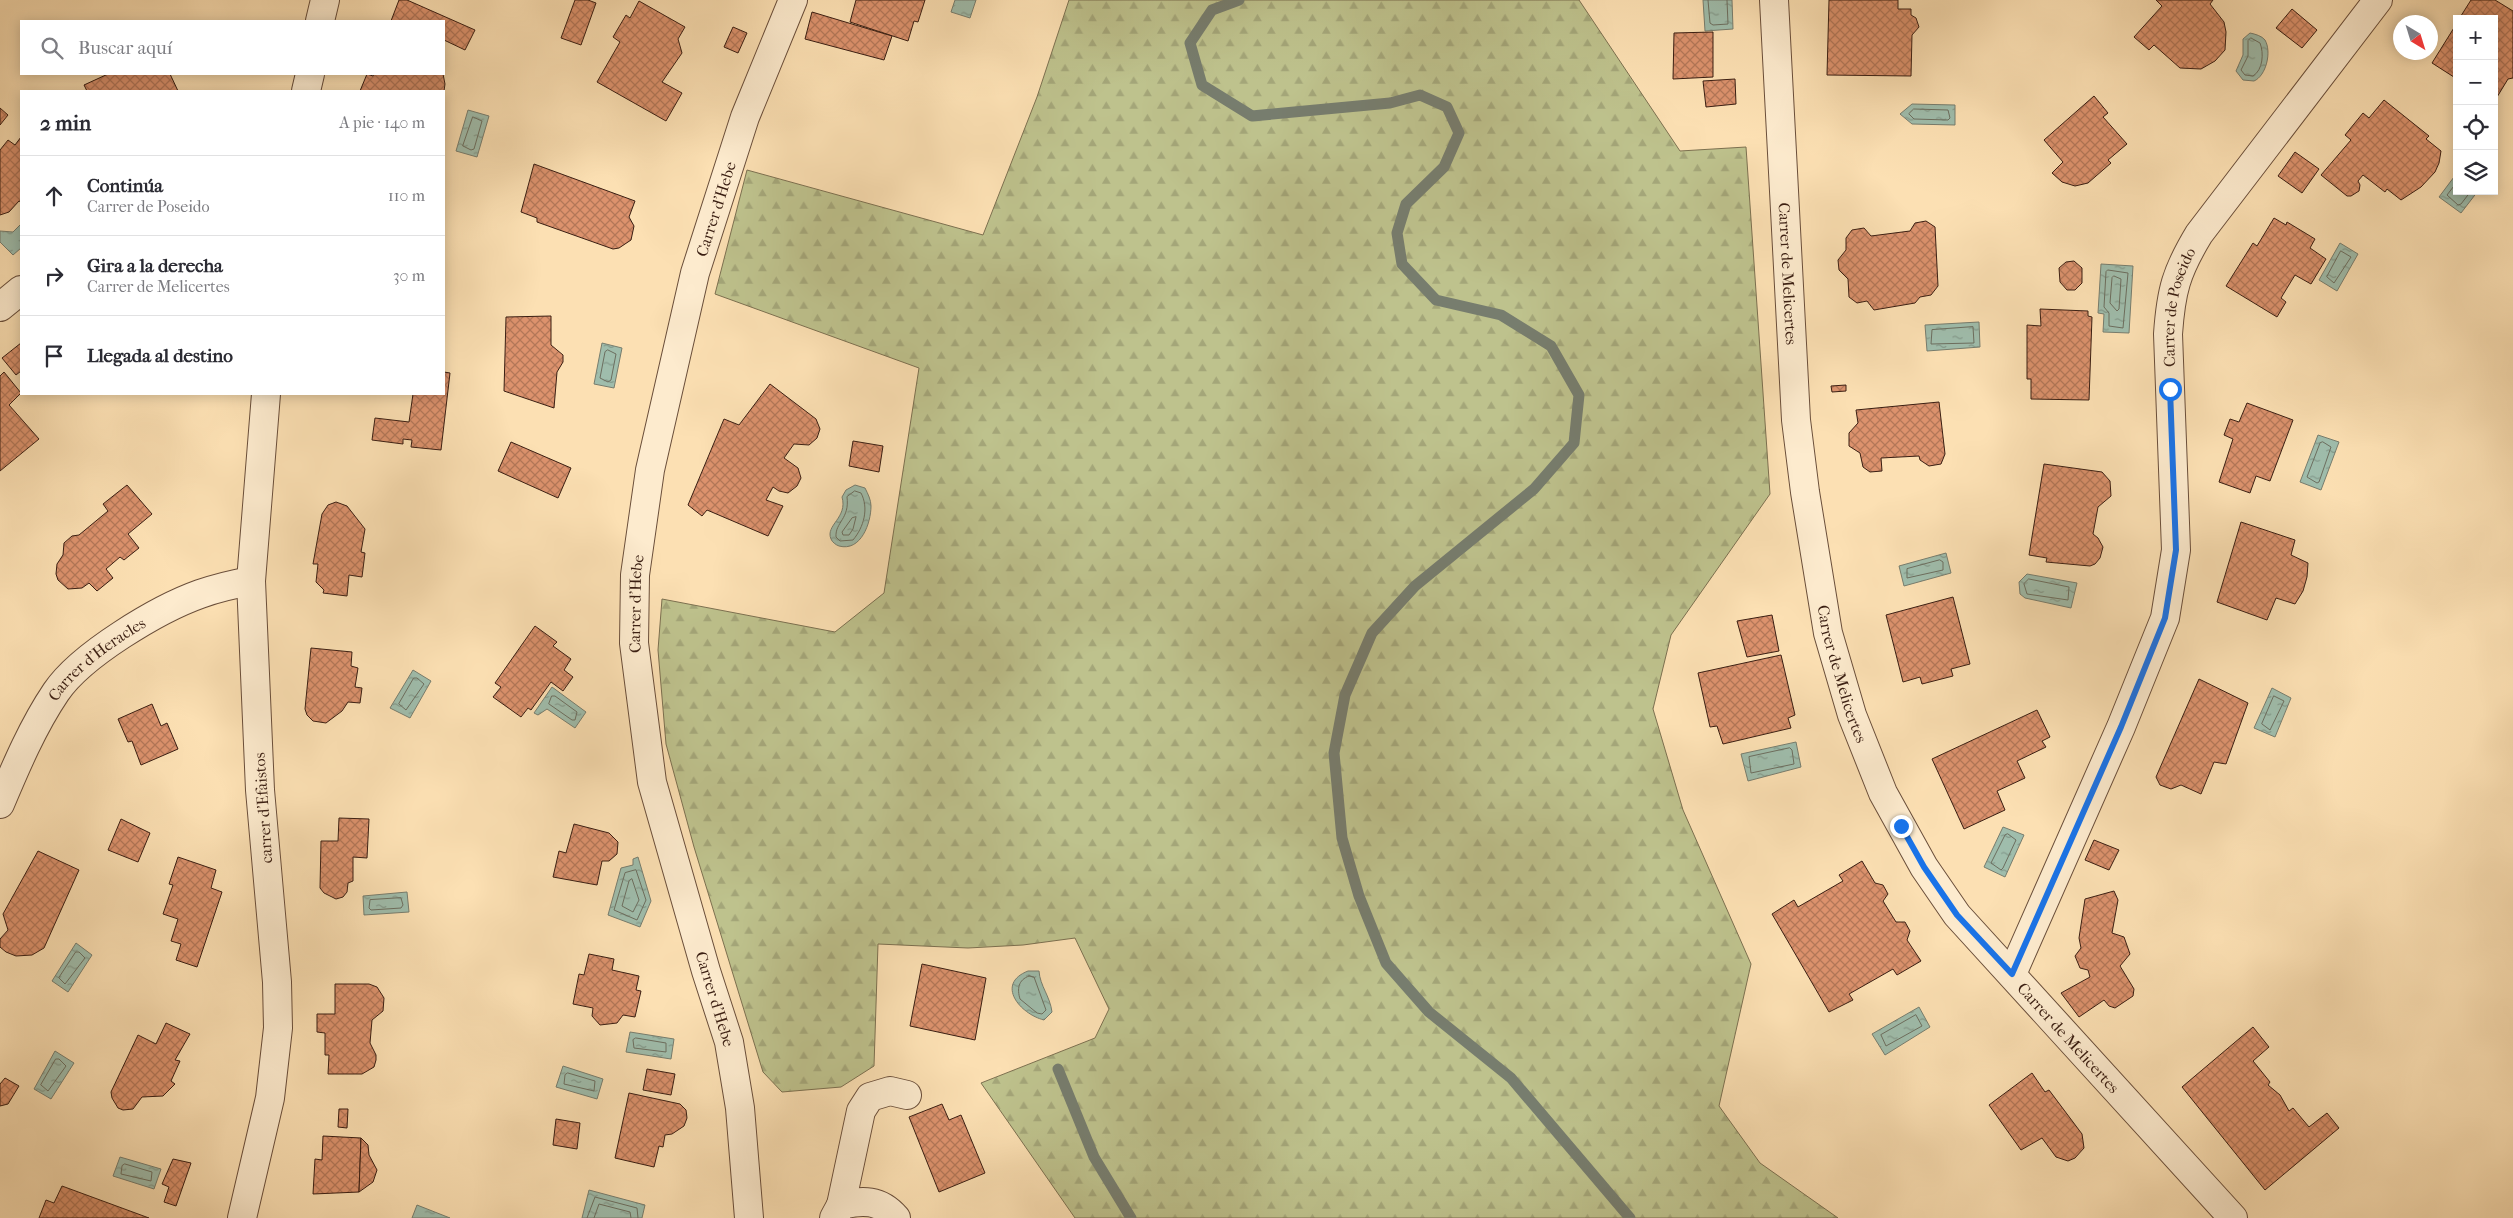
<!DOCTYPE html>
<html lang="es">
<meta charset="utf-8">
<style>
body{margin:0;font-family:"IM FELL French Canon",serif;background:#f2f2f3;color:#2b2b33}
.controls{position:absolute;right:15px;top:15px;display:grid;overflow:hidden;border-radius:0px;box-shadow:0 2px 12px #0003}
.controls button{width:45px;height:45px;display:grid;place-items:center;padding:0;border:0;border-bottom:1px solid #e1e1e2;background:#fff;color:#2b2b33;font:25px sans-serif}
.compass{position:absolute;left:2393px;top:15px;width:45px;height:45px;border-radius:50%;background:#fff;box-shadow:0 2px 12px #0003;rotate:142deg}
.stop{position:absolute;width:15px;height:15px;margin:-11px;border:4px solid #1a73e8;border-radius:50%;background:#fff}
.stop.end{background:#1a73e8;border-color:#fff;box-shadow:0 1px 5px #0008}
.list{margin:0;padding:0;list-style:none}
h2{display:flex;justify-content:space-between;align-items:center;height:65px;margin:0;padding:0 20px;font-size:21px}
h2 small{font-size:16px;font-weight:400;color:#7c7c81}
.list li{display:grid;grid-template-columns:32px 1fr auto;gap:15px;align-items:center;box-sizing:border-box;height:80px;padding:0 20px;border-top:1px solid #e1e1e2}
.list b{display:block;font-size:19px;white-space:nowrap}
.list p{margin:0;font-size:16px;white-space:nowrap;color:#7c7c81}
.list em{font-size:16px;font-style:normal;color:#7c7c81}
.icon{flex:none;width:28px;height:28px;fill:none;stroke:currentColor;stroke-width:2;stroke-linecap:round;stroke-linejoin:round}
.map{position:relative;flex:none;width:2513px;height:1218px;overflow:hidden}
.search{position:absolute;background:#fff;box-shadow:0 2px 12px #0003;left:20px;top:20px;width:425px;height:55px;display:flex;align-items:center;gap:12px;box-sizing:border-box;padding:0 18px;border-radius:0px;color:#7c7c81;font-size:19px}
.panel{position:absolute;background:#fff;box-shadow:0 2px 12px #0003;left:20px;top:90px;width:425px;height:305px;border-radius:0px}
.map>svg:first-child{display:block}
.forest{fill:url(#forest-firs);stroke:#7c7050}
.water{fill:url(#water-ripples);stroke:#777d6e}
.lines{fill:none;stroke-linecap:round;stroke-linejoin:round}
.shore{stroke:#6c6e5f;stroke-width:1}
.stream{stroke:#777d6e;stroke-width:11}
.building{fill:url(#building-cross-hatch);stroke:#3a1e12}
.minor-casing{stroke:#6a4e3a;stroke-width:30}
.minor{stroke:#fdebce;stroke-width:28}
.route{stroke:#1a73e8;stroke-width:6}
.labels{text-anchor:middle;dominant-baseline:central;stroke-width:5;stroke-linejoin:round;paint-order:stroke}
.street-label{font-size:16px;fill:#3a1e12;stroke:#fdebce}
</style>
<div class="map">
<svg width="2513" height="1218" viewBox="0 0 2513 1218">
<defs>
<pattern id="forest-firs" width="22" height="20" patternUnits="userSpaceOnUse" patternTransform="scale(1.25)"><rect width="22" height="20" fill="#bec28d"/><path d="M5 1l3.5 6h-7zM16 11l3.5 6h-7z" fill="#a4a679"/></pattern>
<pattern id="water-ripples" width="26" height="14" patternUnits="userSpaceOnUse" patternTransform="scale(1.25)"><rect width="26" height="14" fill="#9fbdac"/><path d="M2 4q2-2 4 0t4 0M15 11q2-2 4 0t4 0" fill="none" stroke="#83998b"/></pattern>
<pattern id="building-cross-hatch" width="8" height="8" patternUnits="userSpaceOnUse" patternTransform="scale(1.25)"><rect width="8" height="8" fill="#dc926d"/><path d="M0 0l8 8M0 8l8-8" fill="none" stroke="#b37758"/></pattern>
</defs>
<rect width="100%" height="100%" fill="#fce0b3"/>
<filter id="stains"><feTurbulence type="fractalNoise" baseFrequency=".004" numOctaves="4"/><feColorMatrix values="0 0 0 0 .2 0 0 0 0 .09 0 0 0 0 .02 0 0 0 .5 -.17"/></filter>
<radialGradient id="worn" r=".72"><stop offset=".6" stop-color="#630" stop-opacity="0"/><stop offset="1" stop-color="#630" stop-opacity=".3"/></radialGradient>
<!-- forest -->
<polygon class="forest" points="1069,0 1579,0 1680,151 1746,147 1770,494 1671,635 1653,709 1683,810 1751,964 1719,1106 1760,1163 1838,1218 1075,1218 981,1083 1095,1038 1109,1009 1075,938 1023,945 968,948 878,944 874,1066 841,1087 782,1092 763,1072 694,847 666,744 658,650 662,599 835,632 884,593 919,368 715,294 747,170 983,235 1037,97"/>
<!-- water -->
<g class="water">
<polygon points="955,0 976,0 970,18 951,12"/>
<polygon points="1703,0 1732,0 1733,29 1705,31"/>
<path d="M2250 33C2255 34 2262 36 2265 40 2272 52 2266 76 2254 81L2243 80 2236 71 2243 55V39Z"/>
<polygon points="1912,104 1955,105 1955,125 1912,124 1900,114"/>
<polygon points="468,110 489,116 477,157 456,151"/>
<polygon points="2457,173 2457,191 2478,191 2461,213 2439,197"/>
<polygon points="21,224 21,248 13,255 0,242 0,231 13,232"/>
<polygon points="2340,243 2358,254 2337,291 2319,280"/>
<polygon points="2101,264 2133,266 2129,333 2103,332 2104,314 2098,313"/>
<polygon points="1979,322 1980,347 1927,351 1925,325"/>
<polygon points="602,343 622,348 614,388 594,384"/>
<polygon points="2318,435 2339,442 2321,490 2300,482"/>
<path d="M855 485 865 488C868 494 871 500 871 506 871 523 861 552 839 546 836 545 832 542 831 539 825 525 848 518 842 497L846 490Z"/>
<polygon points="1946,553 1951,573 1904,586 1899,566"/>
<polygon points="2027,574 2077,583 2071,608 2025,598 2020,594 2019,582"/>
<polygon points="413,670 431,681 410,718 390,708"/>
<polygon points="552,687 586,712 575,728 547,709 538,715 534,713"/>
<polygon points="2272,688 2291,698 2275,737 2254,728"/>
<polygon points="1796,742 1801,767 1748,781 1741,754"/>
<polygon points="2003,827 2024,835 2005,877 1984,867"/>
<polygon points="638,857 651,901 640,927 608,915 621,868 633,865 633,859"/>
<polygon points="407,892 409,912 364,915 363,896"/>
<polygon points="76,943 92,955 68,992 52,981"/>
<path d="M1028 971H1039C1040 986 1050 996 1052 1012L1044 1020C1020 1014 995 984 1028 971Z"/>
<polygon points="1919,1007 1930,1027 1885,1055 1872,1034"/>
<polygon points="630,1032 674,1039 671,1059 626,1052"/>
<polygon points="55,1051 74,1063 51,1099 34,1089"/>
<polygon points="563,1066 603,1079 597,1099 556,1087"/>
<polygon points="120,1157 161,1169 154,1189 113,1176"/>
<polygon points="589,1190 645,1205 642,1218 582,1218"/>
<polygon points="417,1205 450,1218 412,1218"/>
</g>
<g class="lines">
<!-- shore -->
<g class="shore">
<polyline points="1708,0 1710,23 1713,25 1728,24 1727,0"/>
<path d="M2251 38 2260 43C2264 53 2263 70 2253 76L2245 75 2241 70 2248 56V41Z"/>
<polygon points="1914,109 1948,110 1950,118 1948,120 1914,119 1909,114"/>
<polygon points="473,117 482,121 474,149 471,150 463,146"/>
<polyline points="2457,182 2447,195 2458,205 2461,204 2471,191"/>
<polygon points="2341,251 2351,257 2334,283 2327,277"/>
<polygon points="2108,270 2128,273 2123,328 2109,326 2109,313 2104,307 2106,272"/>
<polygon points="2114,276 2121,279 2119,309 2117,311 2110,303 2112,278"/>
<polygon points="1973,327 1974,343 1931,344 1932,330"/>
<polygon points="608,350 616,354 611,380 608,382 600,378 605,352"/>
<polygon points="2323,442 2331,447 2319,482 2317,483 2307,477 2320,443"/>
<path d="M855 491 861 493C869 508 864 527 853 540L840 541 836 537C835 522 850 519 847 497Z"/>
<polygon points="856,517 853,529 849,535 843,535 842,532 852,518"/>
<polygon points="1940,560 1943,562 1943,570 1907,578 1907,569"/>
<polygon points="2029,579 2069,587 2068,600 2027,594 2024,584"/>
<polygon points="414,678 417,678 424,684 406,710 399,704"/>
<polygon points="552,696 555,696 577,712 575,720 572,720 549,704"/>
<polygon points="2274,696 2284,701 2270,730 2262,724"/>
<polygon points="1790,748 1792,750 1794,764 1751,773 1749,757"/>
<polygon points="2008,834 2016,840 2003,868 2001,870 1991,863 2005,835"/>
<polygon points="636,870 646,900 637,920 614,910 625,873"/>
<polygon points="632,879 639,900 633,912 622,906 629,881"/>
<polygon points="401,898 403,905 401,908 371,910 369,908 370,900"/>
<polygon points="76,952 79,952 85,958 65,984 59,978"/>
<path d="M1029 976 1034 977 1046 1010 1042 1014 1037 1013 1020 999C1017 989 1018 980 1029 976Z"/>
<polygon points="1916,1015 1922,1026 1886,1046 1881,1035"/>
<polygon points="636,1038 666,1043 666,1052 634,1048 633,1040"/>
<polygon points="56,1059 59,1059 66,1066 48,1091 41,1085"/>
<polygon points="568,1073 595,1081 594,1091 564,1084 565,1075"/>
<polygon points="125,1164 152,1172 151,1181 121,1174 122,1166"/>
<polyline points="587,1218 595,1197 637,1208 638,1218"/>
<polyline points="594,1218 599,1204 630,1212 631,1218"/>
</g>
<!-- stream -->
<g class="stream">
<polyline points="1239,0 1212,10 1190,43 1202,85 1252,116 1390,103 1420,95 1447,107 1459,133 1444,167 1406,204 1397,233 1402,264 1436,300 1501,315 1551,346 1579,395 1574,443 1534,489 1415,586 1372,633 1345,695 1334,753 1342,838 1359,896 1386,963 1429,1012 1511,1078 1630,1218"/>
<polyline points="1058,1069 1094,1157 1131,1218"/>
</g>
</g>
<!-- building -->
<g class="building">
<polygon points="399,0 407,0 475,30 465,50 444,40 444,21 391,21"/>
<polygon points="575,0 588,0 596,3 581,45 561,38"/>
<polygon points="856,0 925,0 918,22 914,21 908,41 850,22"/>
<polygon points="1829,0 1898,0 1898,9 1911,9 1911,15 1916,18 1919,27 1912,35 1911,76 1827,75"/>
<polygon points="2156,0 2213,0 2210,4 2224,22 2226,32 2225,50 2215,61 2201,69 2180,68 2154,45 2149,50 2134,37 2162,6"/>
<polygon points="2471,0 2495,0 2513,11 2513,78 2508,79 2494,102 2494,19 2459,19"/>
<polygon points="639,1 685,27 678,39 682,53 662,82 682,93 666,121 597,82 620,42 613,37 626,15 630,18"/>
<polygon points="2292,9 2317,30 2302,48 2276,28"/>
<polygon points="812,12 892,36 884,60 805,39"/>
<polygon points="2457,23 2457,79 2432,63"/>
<polygon points="733,27 747,33 738,53 724,47"/>
<polygon points="1713,32 1713,77 1673,79 1674,33"/>
<polygon points="108,74 170,74 178,91 87,91 84,85"/>
<polygon points="367,74 373,76 374,74 443,74 445,84 444,91 360,91"/>
<polygon points="1735,79 1736,104 1706,107 1703,81"/>
<polygon points="2094,96 2108,113 2103,117 2127,144 2108,160 2111,163 2088,183 2075,186 2062,182 2052,173 2063,162 2044,140"/>
<polygon points="2384,100 2429,136 2426,139 2441,151 2439,163 2435,172 2421,187 2401,200 2387,189 2385,192 2363,175 2358,181 2360,185 2359,191 2351,196 2347,196 2321,175 2351,140 2345,135 2363,113 2369,118"/>
<polygon points="0,108 8,115 0,125"/>
<polygon points="21,137 21,202 19,201 9,212 0,215 0,150 8,140 15,145"/>
<polygon points="2295,152 2319,169 2302,193 2278,176"/>
<polygon points="534,164 635,201 629,217 634,226 631,240 619,248 613,249 537,222 537,218 521,212"/>
<polygon points="2274,218 2286,225 2287,222 2315,239 2310,248 2326,259 2311,284 2295,275 2281,298 2286,302 2277,317 2226,286 2253,243 2257,246"/>
<polygon points="1926,221 1935,227 1938,286 1931,295 1920,297 1915,303 1874,310 1867,301 1857,303 1849,297 1848,279 1839,270 1838,260 1846,250 1846,238 1852,230 1864,228 1871,236 1910,231 1915,223"/>
<polygon points="2074,261 2082,268 2082,283 2075,290 2067,290 2060,282 2059,268 2066,262"/>
<polygon points="2040,309 2088,311 2088,316 2092,317 2089,400 2031,399 2031,379 2027,379 2027,325 2041,326"/>
<polygon points="551,316 551,345 563,355 563,362 557,372 554,408 504,391 506,317"/>
<polygon points="21,343 21,371 16,375 2,358"/>
<polygon points="4,372 21,393 9,405 39,439 0,471 0,376"/>
<polygon points="444,372 450,373 441,450 411,447 412,440 403,439 403,444 372,440 375,418 409,422 413,394 444,394"/>
<polygon points="770,384 816,419 820,429 817,438 809,445 794,444 784,458 798,468 801,478 797,486 788,493 779,491 773,487 766,500 783,506 768,536 707,510 702,516 688,505 724,419 739,425"/>
<polygon points="1846,385 1846,391 1832,392 1831,386"/>
<polygon points="1939,402 1945,454 1941,464 1929,466 1920,460 1919,456 1881,458 1882,471 1870,472 1863,467 1860,453 1849,446 1849,433 1858,423 1856,410"/>
<polygon points="2247,403 2293,420 2270,481 2256,476 2250,493 2219,482 2233,439 2224,435 2230,419 2239,422"/>
<polygon points="853,441 883,446 879,472 849,466"/>
<polygon points="511,442 571,468 558,498 498,471"/>
<polygon points="2044,464 2102,472 2110,481 2111,496 2098,507 2093,534 2098,538 2103,547 2100,558 2095,564 2090,566 2046,562 2047,558 2029,555"/>
<polygon points="127,485 152,514 128,534 139,548 124,560 120,557 106,569 113,578 97,591 89,583 82,588 68,589 58,580 56,574 57,564 63,555 64,543 72,536 79,535 108,511 103,504"/>
<polygon points="336,502 347,506 365,529 361,552 365,553 362,577 349,575 347,596 323,593 324,590 316,582 318,564 313,564 322,514 328,505"/>
<polygon points="2241,522 2295,540 2291,555 2308,563 2307,577 2303,591 2295,604 2276,598 2267,620 2217,602"/>
<polygon points="1953,597 1970,664 1951,669 1953,676 1922,684 1920,677 1903,682 1886,615"/>
<polygon points="1772,615 1779,651 1747,657 1737,621"/>
<polygon points="535,626 557,642 553,646 571,659 564,670 573,677 563,691 551,682 531,710 528,708 521,717 493,697 501,687 495,683"/>
<polygon points="311,648 352,652 351,666 358,668 355,687 362,688 360,703 348,702 342,711 326,723 313,721 307,715 305,709"/>
<polygon points="1781,655 1795,715 1788,718 1791,728 1723,744 1717,726 1710,727 1698,673"/>
<polygon points="2199,679 2248,703 2226,764 2214,762 2201,794 2181,785 2171,789 2160,785 2156,777"/>
<polygon points="152,704 161,726 167,723 178,749 141,765 132,741 128,742 118,719"/>
<polygon points="2037,710 2050,737 2042,741 2046,747 2017,761 2025,778 1997,791 2005,810 1964,829 1932,759"/>
<polygon points="339,818 369,819 367,858 353,857 353,881 348,883 347,892 343,897 336,899 324,893 320,888 321,841 338,841"/>
<polygon points="121,819 150,833 138,862 108,850"/>
<polygon points="574,824 609,833 618,842 617,854 609,861 602,861 597,885 553,877 559,851 566,853"/>
<polygon points="2094,840 2119,850 2109,870 2085,860"/>
<polygon points="38,851 79,870 44,948 32,955 16,956 6,952 0,947 0,939 8,930 3,914"/>
<polygon points="178,857 216,870 211,888 222,892 197,967 176,960 181,944 171,941 178,919 163,914 173,885 169,884"/>
<polygon points="1862,861 1875,883 1883,885 1888,894 1883,901 1896,922 1905,922 1910,931 1907,940 1921,961 1897,975 1893,969 1849,994 1853,1000 1829,1012 1772,914 1794,900 1798,907 1843,881 1839,875"/>
<polygon points="2114,891 2118,900 2112,933 2124,937 2130,954 2120,966 2134,989 2133,996 2115,1008 2109,1006 2104,1000 2079,1017 2061,993 2090,977 2088,970 2080,968 2075,956 2081,948 2079,938 2085,899"/>
<polygon points="589,954 614,959 612,970 639,976 636,990 641,991 635,1017 623,1015 617,1023 600,1025 592,1016 593,1008 573,1004 579,974 584,975"/>
<polygon points="922,964 986,978 975,1040 910,1026"/>
<polygon points="335,984 369,984 377,987 384,998 383,1011 372,1020 370,1043 376,1055 376,1060 374,1067 362,1074 328,1074 329,1055 325,1055 325,1033 317,1032 317,1014 335,1014"/>
<polygon points="166,1023 190,1034 175,1060 180,1061 171,1081 175,1084 163,1096 142,1097 133,1109 123,1110 118,1108 112,1098 111,1092 138,1035 156,1044"/>
<polygon points="2253,1027 2269,1047 2253,1061 2270,1082 2268,1085 2280,1095 2289,1111 2293,1108 2309,1127 2327,1113 2339,1128 2265,1190 2182,1087"/>
<polygon points="647,1069 675,1074 671,1095 643,1090"/>
<polygon points="2032,1073 2045,1092 2049,1090 2082,1134 2084,1148 2075,1158 2068,1161 2056,1157 2042,1138 2021,1150 1989,1105"/>
<polygon points="5,1078 19,1086 8,1104 0,1106 0,1084"/>
<polygon points="629,1093 680,1104 686,1110 687,1118 684,1126 672,1134 665,1135 663,1147 659,1146 654,1167 615,1158"/>
<polygon points="942,1104 949,1120 961,1115 985,1173 939,1192 909,1117"/>
<polygon points="339,1109 348,1109 347,1128 338,1127"/>
<polygon points="556,1119 580,1123 577,1149 553,1145"/>
<polygon points="323,1136 361,1138 359,1192 313,1194 315,1159 322,1160"/>
<polygon points="361,1138 368,1145 369,1155 377,1170 373,1182 359,1192"/>
<polygon points="173,1159 191,1163 176,1206 164,1202 169,1187 162,1184"/>
<polygon points="62,1186 149,1218 39,1218 46,1200 54,1203"/>
</g>
<g class="lines">
<defs>
<g id="minor">
<path id="s1" d="M1774 0 1796 420 1805 492 1828 633 1852 715 1883 793 1924 867 1957 915 2233 1218"/>
<polyline points="320,21 325,0"/>
<polyline points="306,91 310,74"/>
<polyline points="0,307 21,290"/>
<path id="s2" d="M0 804C16 766 33 726 56 692 81 655 158 609 200 594 217 588 234 584 251 581"/>
<path id="s3" d="M2012 974 2121 727 2165 618 2176 550 2168 334C2171 291 2176 272 2199 234L2378 0"/>
<polyline points="841,1205 861,1111 870,1097 890,1091 907,1095"/>
<polyline points="242,1218 270,1098 278,1028 277,982 260,790 251,581 266,394"/>
<path id="s4" d="M749 1218 740 1108 729 1042 706 971 652 782 634 643 635 575 650 470 695 273 745 117 793 0"/>
<path d="M834 1218 841 1205C862 1200 880 1199 896 1218"/>
</g>
</defs>
<!-- minor casing -->
<use href="#minor" class="minor-casing"/>
<!-- minor -->
<use href="#minor" class="minor"/>
</g>
<g class="lines">
<!-- route -->
<polyline class="route" points="1901,826 1924,867 1957,915 2012,974 2121,727 2165,618 2176,550 2170,389"/>
</g>
<g class="labels">
<!-- street labels -->
<g class="street-label">
<text stroke="none"><textPath href="#s4" startOffset="1032">Carrer d'Hebe</textPath></text>
<text stroke="none"><textPath href="#s1" startOffset="274">Carrer de Melicertes</textPath></text>
<text stroke="none"><textPath href="#s3" startOffset="701">Carrer de Poseido</textPath></text>
<text stroke="none"><textPath href="#s4" startOffset="628">Carrer d'Hebe</textPath></text>
<text stroke="none"><textPath href="#s2" startOffset="178">Carrer d'Heracles</textPath></text>
<text stroke="none"><textPath href="#s1" startOffset="679">Carrer de Melicertes</textPath></text>
<text transform="translate(263 808) rotate(-94)">carrer d'Efaistos</text>
<text transform="translate(715 999) rotate(73)">Carrer d'Hebe</text>
<text stroke="none"><textPath href="#s1" startOffset="1114">Carrer de Melicertes</textPath></text>
</g>
</g>
<rect width="100%" height="100%" filter="url(#stains)"/>
<rect width="100%" height="100%" fill="url(#worn)"/>
</svg>
<div class="controls">
<button>+</button>
<button>−</button>
<button><svg class="icon" aria-label="locate" viewBox="0 0 24 24"><circle cx="12" cy="12" r="6"/><path d="M12 2v4M12 18v4M2 12h4M18 12h4"/></svg></button>
<button><svg class="icon" aria-label="layers" viewBox="0 0 24 24"><path d="M12 4l9 5-9 5-9-5zM3 14l9 5 9-5"/></svg></button>
</div>
<svg class="compass" viewBox="-18 -18 36 36"><path d="M0-13l5 13h-10z" fill="#e53935"/><path d="M0 13l5-13h-10z" fill="#7c7c81"/></svg>
<div class="stop" style="left:2170px;top:389px"></div>
<div class="stop end" style="left:1901px;top:826px"></div>
<div class="search"><svg class="icon" aria-label="search" viewBox="0 0 24 24"><circle cx="10" cy="10" r="6"/><path d="M15 15l6 6"/></svg>Buscar aquí</div>
<section class="panel">
<h2>2 min<small>A pie · 140 m</small></h2>
<ul class="list">
<li><svg class="icon" aria-label="ahead" viewBox="0 0 24 24"><path d="M12 20V5M6 11l6-6 6 6"/></svg><div><b>Continúa</b><p>Carrer de Poseido</p></div><em>110 m</em></li>
<li><svg class="icon" aria-label="right" viewBox="0 0 24 24"><path d="M7 20v-9h11M14 6l5 5-5 5"/></svg><div><b>Gira a la derecha</b><p>Carrer de Melicertes</p></div><em>30 m</em></li>
<li><svg class="icon" aria-label="arrive" viewBox="0 0 24 24"><path d="M6 21V4h12l-3 4 3 4H6"/></svg><div><b>Llegada al destino</b></div></li>
</ul>
</section>
</div>
